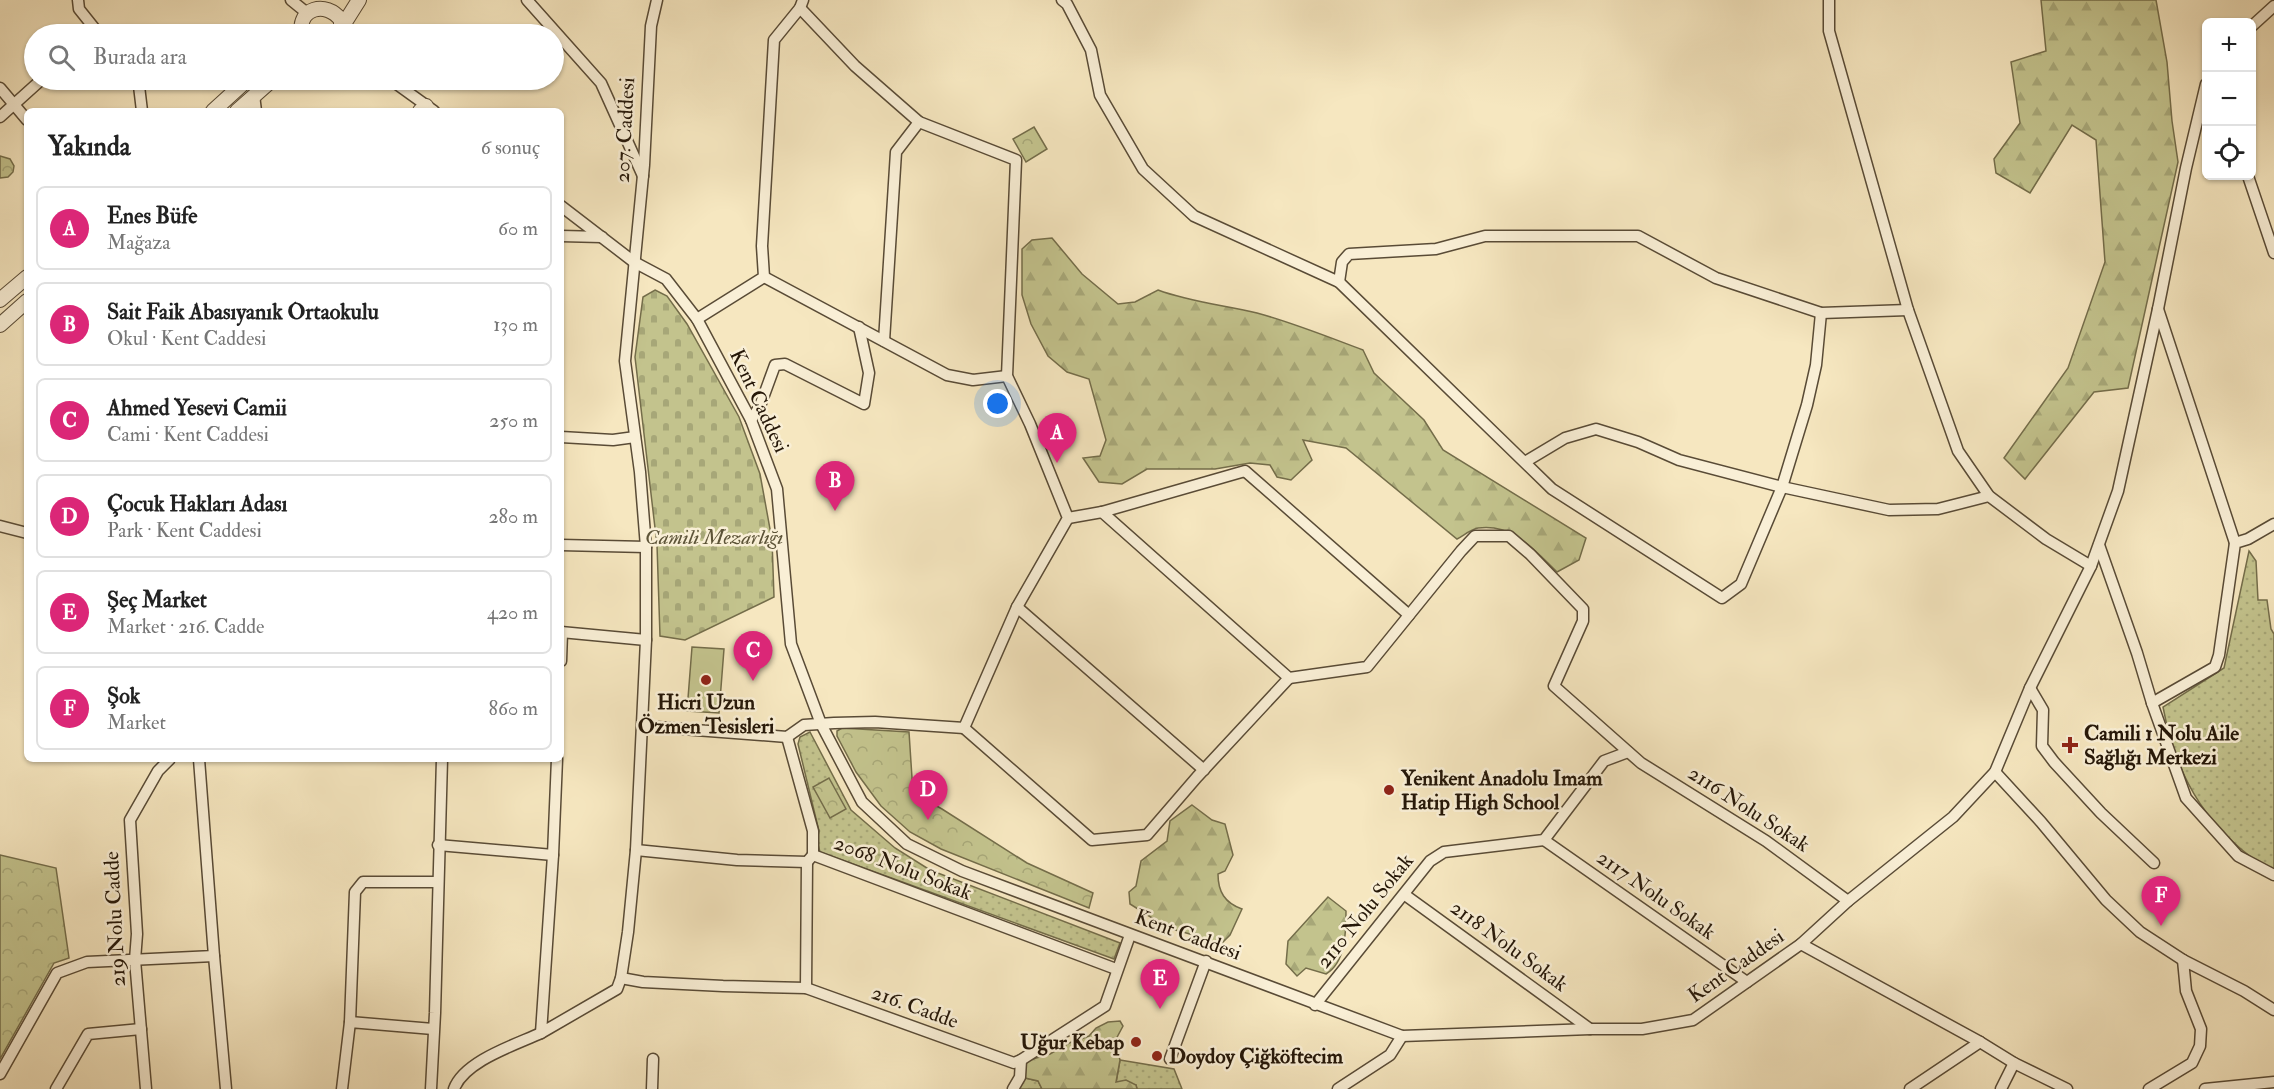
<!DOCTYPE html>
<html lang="tr">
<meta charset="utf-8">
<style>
body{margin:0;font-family:"IM FELL Double Pica",serif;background:#f6f6f6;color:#222}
.controls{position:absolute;right:18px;top:18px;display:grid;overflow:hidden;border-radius:9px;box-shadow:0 2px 4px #0004}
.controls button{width:54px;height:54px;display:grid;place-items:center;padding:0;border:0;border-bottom:2px solid #e0e0e0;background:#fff;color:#222;font:30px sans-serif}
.you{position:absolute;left:998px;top:404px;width:21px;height:21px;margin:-15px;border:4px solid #fff;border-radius:50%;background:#1a73e8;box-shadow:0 0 0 9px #1a73e833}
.badge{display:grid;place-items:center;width:39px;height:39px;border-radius:50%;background:#db2777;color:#fff;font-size:20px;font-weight:700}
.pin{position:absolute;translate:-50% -50px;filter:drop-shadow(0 2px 3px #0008)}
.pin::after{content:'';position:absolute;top:32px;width:21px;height:18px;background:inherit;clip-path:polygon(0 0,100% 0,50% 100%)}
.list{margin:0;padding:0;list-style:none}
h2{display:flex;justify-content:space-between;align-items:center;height:78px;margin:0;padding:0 24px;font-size:26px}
h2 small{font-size:20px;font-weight:400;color:#767676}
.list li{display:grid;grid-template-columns:39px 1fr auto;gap:18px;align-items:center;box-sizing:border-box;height:84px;margin:0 12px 12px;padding:0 12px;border:2px solid #e0e0e0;border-radius:9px}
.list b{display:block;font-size:22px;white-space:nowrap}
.list p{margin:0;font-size:20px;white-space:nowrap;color:#767676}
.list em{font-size:20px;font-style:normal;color:#767676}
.icon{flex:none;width:33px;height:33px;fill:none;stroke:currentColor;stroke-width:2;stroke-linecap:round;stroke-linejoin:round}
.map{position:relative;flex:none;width:2274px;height:1089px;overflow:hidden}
.search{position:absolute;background:#fff;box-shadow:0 2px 4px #0004;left:24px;top:24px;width:540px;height:66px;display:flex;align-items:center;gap:15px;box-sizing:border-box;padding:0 21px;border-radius:33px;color:#767676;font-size:22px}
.panel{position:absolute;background:#fff;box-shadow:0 2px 4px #0004;left:24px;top:108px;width:540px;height:654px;border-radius:9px}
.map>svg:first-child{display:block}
.grass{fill:url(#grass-dots);stroke:#746d4a;stroke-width:1.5}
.forest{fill:url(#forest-firs);stroke:#746d4a;stroke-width:1.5}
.cemetery{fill:url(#cemetery-stones);stroke:#746d4a;stroke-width:1.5}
.park{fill:url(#park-crowns);stroke:#746d4a;stroke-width:1.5}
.garden{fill:#c3c38d;stroke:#746d4a;stroke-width:1.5}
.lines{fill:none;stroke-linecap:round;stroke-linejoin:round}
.minor-casing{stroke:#594b36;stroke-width:13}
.tertiary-casing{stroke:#594b36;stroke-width:16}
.minor{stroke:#f9efd6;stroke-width:10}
.tertiary{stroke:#f9efd6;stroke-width:14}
.poi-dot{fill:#8f2418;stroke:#f9efd6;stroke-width:2}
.labels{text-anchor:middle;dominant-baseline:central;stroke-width:5;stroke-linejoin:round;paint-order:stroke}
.street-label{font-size:21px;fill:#251708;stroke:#f9efd6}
.park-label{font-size:21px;font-style:italic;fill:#5c5337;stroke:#f9efd6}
.poi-label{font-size:21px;font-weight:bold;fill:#251708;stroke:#f9efd6;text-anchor:start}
</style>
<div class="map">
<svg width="2274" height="1089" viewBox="0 0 2274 1089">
<defs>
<pattern id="grass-dots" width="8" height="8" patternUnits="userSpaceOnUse" patternTransform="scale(1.5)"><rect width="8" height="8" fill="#c3c38d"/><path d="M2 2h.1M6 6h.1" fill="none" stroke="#a7a778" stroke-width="1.8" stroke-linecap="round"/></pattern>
<pattern id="forest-firs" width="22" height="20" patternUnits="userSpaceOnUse" patternTransform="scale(1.5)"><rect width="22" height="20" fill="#c3c38d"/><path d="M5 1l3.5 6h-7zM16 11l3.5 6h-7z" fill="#a7a778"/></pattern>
<pattern id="cemetery-stones" width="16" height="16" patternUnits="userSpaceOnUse" patternTransform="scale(1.5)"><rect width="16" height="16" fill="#c3c38d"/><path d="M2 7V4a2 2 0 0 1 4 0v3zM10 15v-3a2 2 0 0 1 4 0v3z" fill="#a7a778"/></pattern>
<pattern id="park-crowns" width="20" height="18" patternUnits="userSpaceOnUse" patternTransform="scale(1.5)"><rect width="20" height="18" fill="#c3c38d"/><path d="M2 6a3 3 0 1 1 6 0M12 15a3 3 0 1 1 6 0" fill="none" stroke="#a7a778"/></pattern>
</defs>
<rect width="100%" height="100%" fill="#f6e7c0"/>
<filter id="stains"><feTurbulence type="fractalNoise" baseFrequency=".00333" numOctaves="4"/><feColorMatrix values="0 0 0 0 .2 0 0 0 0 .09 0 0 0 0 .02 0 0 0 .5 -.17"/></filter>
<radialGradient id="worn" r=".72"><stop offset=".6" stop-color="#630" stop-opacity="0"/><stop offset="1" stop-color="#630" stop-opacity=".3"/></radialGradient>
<!-- grass -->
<g class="grass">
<path d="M2249 551 2256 561 2258 600H2267L2271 629 2274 634V873C2210 833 2177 782 2163 707L2224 668Z"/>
<polygon points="810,732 851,810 895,848 930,870 1120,943 1114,959 820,852 817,841 819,831 798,744 800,737"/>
<polygon points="1120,1060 1174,1069 1182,1089 1137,1089 1136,1085 1116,1083"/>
<polygon points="1025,1078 1038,1081 1042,1089 1019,1089"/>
</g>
<!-- forest -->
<g class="forest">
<polygon points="2041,0 2156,0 2167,62 2172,121 2178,162 2128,388 2094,392 2025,479 2004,458 2068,368 2105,262 2096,140 2072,125 2030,193 1996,173 1994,159 2020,123 2011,62 2046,51"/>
<path d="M1052 238 1082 274 1118 304 1135 302 1158 290C1190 302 1224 305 1257 313 1294 323 1328 337 1363 350L1374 373 1424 420 1443 450 1586 538 1579 560 1557 572C1534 550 1513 523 1478 528 1471 529 1463 536 1457 539L1346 448 1303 440 1312 460 1291 480 1277 477 1270 465 1250 463 1215 469H1147L1122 484 1099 482 1083 458 1100 456 1106 440 1089 379 1067 372 1048 356 1031 324 1022 295V249L1032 240Z"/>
<path d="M1192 805 1212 820 1225 824 1233 855 1225 871 1218 874C1218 892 1225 903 1242 909L1230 935 1220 945 1210 944 1190 934 1168 928 1130 904 1129 892 1136 886 1141 861 1167 841 1170 821Z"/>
<path d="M1328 897 1346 911C1346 932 1346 962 1326 974L1306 968 1297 976 1286 964 1288 941Z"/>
<polygon points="1120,1021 1123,1026 1115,1041 1120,1060 1116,1082 1126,1080 1136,1085 1137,1089 1042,1089 1038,1081 1025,1078 1026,1061 1050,1054 1069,1043 1089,1036 1096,1028 1108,1022"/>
</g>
<!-- cemetery -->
<polygon class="cemetery" points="655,290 667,296 687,324 739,417 760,474 772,540 774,597 685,640 660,636 657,545 635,357 643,297"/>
<!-- park -->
<g class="park">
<polygon points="1034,127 1047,149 1026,162 1013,139"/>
<polygon points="0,156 10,159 14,166 13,172 8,177 0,178"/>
<polygon points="842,728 909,732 913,793 942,809 1027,863 1093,893 1089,908 941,849 910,832 881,806 856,772 837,736 837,731"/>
<polygon points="829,778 846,809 830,818 813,787"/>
<polygon points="0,855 56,868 69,958 54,963 0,1059"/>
</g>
<!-- garden -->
<polygon class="garden" points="692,647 724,649 719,713 687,711"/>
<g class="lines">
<defs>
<g id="minor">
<polyline points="78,0 79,9 99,34"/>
<polyline points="291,0 307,13"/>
<polyline points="527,0 601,83 643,176"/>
<polyline points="1062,0 1067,4 1091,50 1100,95 1143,169 1194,216 1339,282 1552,489 1722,598 1741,584 1782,487 1807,405 1816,365 1821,313"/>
<polyline points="1829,0 1829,31 1908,310 1958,451 1989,496 2046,539 2091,566"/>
<polyline points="2252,26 2274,6"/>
<polyline points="134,80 139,86 142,111"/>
<polyline points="391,80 434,111"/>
<polyline points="0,88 27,120"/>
<polyline points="254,95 256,111"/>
<polyline points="0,117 41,80"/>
<polyline points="2248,176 2274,253"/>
<polyline points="561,206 634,262 666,279 697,319 751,420 777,489 791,644 821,724 862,802 907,844 962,871 1402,1036 1590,1029 1642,1029 1693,1020 1801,944 1980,1042 2014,1063 2067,1089"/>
<polyline points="561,236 602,237"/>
<polyline points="764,277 947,375 973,380 1007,376"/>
<polyline points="1339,282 1342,262 1349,254 1436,249 1485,236 1638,236 1716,278 1821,313 1908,310"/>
<polyline points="2158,309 2235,543"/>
<polyline points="697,319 764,277 762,246 774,40 800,8 803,0"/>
<polyline points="884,341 896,152 919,122"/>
<polyline points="751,420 760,406 775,365 785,364 864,404 869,373 859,327"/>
<polyline points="561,437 613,440 635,437"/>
<polyline points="1525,462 1565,438 1596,429 1638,442 1679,460 1782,487 1889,510 1938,509 1989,496"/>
<polyline points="1102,512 1289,678 1367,667 1461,551 1475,536 1509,536 1530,554 1583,609 1583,621 1554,686 1641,763 1766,841 1848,901"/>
<polyline points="1068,518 1102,512 1245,471 1409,615"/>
<polyline points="0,526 27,533"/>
<polyline points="561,545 646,547"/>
<polyline points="2099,545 2137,653 2152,703 2215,667 2219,655 2235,543 2248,539 2274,524"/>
<polyline points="1017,607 1204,770"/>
<polyline points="561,632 646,640"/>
<polyline points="561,661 562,632"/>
<polyline points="2030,688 2043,710 2042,746 2054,762 2101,813 2154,863"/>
<polyline points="2152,703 2186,798 2238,856 2274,875"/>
<polyline points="643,726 787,737 804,725 834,723 875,722 964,728 1017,607 1068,518 1030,424 1007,376 1016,160 919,122 855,66 800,8"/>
<polyline points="964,728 1092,840 1147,835 1197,777 1289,678"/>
<polyline points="787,737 813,831 813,855"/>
<polyline points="557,759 553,855 541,1033 617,989 621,978 628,932 636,850 646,640 646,547 640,472 625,361 644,165 651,26 657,0"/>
<polyline points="1995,772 2041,822 2106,900 2140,932 2183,960"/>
<polyline points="1544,840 1747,982"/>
<polyline points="438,845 553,855"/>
<polyline points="636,850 737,860 807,862 813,855 1116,969"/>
<polyline points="1405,895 1590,1029"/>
<polyline points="1801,944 1848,901 1953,817 1995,772 2030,688 2091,566 2118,491 2158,309 2186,168 2206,84"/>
<polyline points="214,956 226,1089"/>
<polyline points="621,978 643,982 723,986 806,988 1014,1063 1021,1060 1105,1006 1130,935"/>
<polyline points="806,988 807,862"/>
<polyline points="1315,1005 1430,861 1444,852 1544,840 1604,761 1628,752"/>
<polyline points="350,1022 355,892 363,882 438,882"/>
<polyline points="1170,1059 1206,961"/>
<polyline points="0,1074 57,973 87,962 214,956 199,759"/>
<polyline points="56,1089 88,1034 141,1029"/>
<polyline points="146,1089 135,960 137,934 130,820 158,771 170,759"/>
<polyline points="342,1089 350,1022 433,1029"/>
<polyline points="431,1089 435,1013 442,759"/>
<path d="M454 1089C464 1061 515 1045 541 1033"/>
<polyline points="652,1089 653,1059"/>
<polyline points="1013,1089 1020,1077 1021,1060"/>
<polyline points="1338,1089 1390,1055 1402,1036"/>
<polyline points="1910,1089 1980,1042"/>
<polyline points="2001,1089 2014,1063"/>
<polyline points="2149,1089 2192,1063 2200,1046 2201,1029 2186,991 2183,960 2244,991 2274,1010"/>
<polyline points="2205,1089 2274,1082"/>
</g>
<g id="tertiary">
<polyline points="342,27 359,0"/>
<path d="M302 34C297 8 326 0 341 20V34"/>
<polyline points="213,111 247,80"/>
<polyline points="237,111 272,80"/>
<polyline points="420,111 426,106"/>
<polyline points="0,300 27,277"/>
<polyline points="0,325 27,301"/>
</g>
</defs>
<!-- minor casing -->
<use href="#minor" class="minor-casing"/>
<!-- tertiary casing -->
<use href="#tertiary" class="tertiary-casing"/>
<!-- minor -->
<use href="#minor" class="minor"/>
<!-- tertiary -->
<use href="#tertiary" class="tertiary"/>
</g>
<!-- markers -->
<g class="poi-dot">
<circle cx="706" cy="680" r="6"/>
<path d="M2067 736h6v6h6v6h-6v6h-6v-6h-6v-6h6z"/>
<circle cx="1389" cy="790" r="6"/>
<circle cx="1136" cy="1042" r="6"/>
<circle cx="1157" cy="1056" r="6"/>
</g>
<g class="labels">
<!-- street labels -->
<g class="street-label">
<text transform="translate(625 130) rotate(-87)">207. Caddesi</text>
<text transform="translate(759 401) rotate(65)">Kent Caddesi</text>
<text transform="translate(1749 809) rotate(33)">2116 Nolu Sokak</text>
<text transform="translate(903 868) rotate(21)">2068 Nolu Sokak</text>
<text transform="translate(1656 895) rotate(35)">2117 Nolu Sokak</text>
<text transform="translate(1365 911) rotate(-51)">2110 Nolu Sokak</text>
<text transform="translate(115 919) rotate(-93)">219 Nolu Cadde</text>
<text transform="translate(1188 935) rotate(20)">Kent Caddesi</text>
<text transform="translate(1509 946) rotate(36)">2118 Nolu Sokak</text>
<text transform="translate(1736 966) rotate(-35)">Kent Caddesi</text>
<text transform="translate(915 1007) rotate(20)">216. Cadde</text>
</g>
<!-- park labels -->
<g class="park-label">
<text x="714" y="537">Camili Mezarlığı</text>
</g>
<!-- poi labels -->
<g class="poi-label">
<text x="706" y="702" text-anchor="middle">Hicri Uzun<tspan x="706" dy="24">Özmen Tesisleri</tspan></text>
<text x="2084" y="733">Camili 1 Nolu Aile<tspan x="2084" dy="24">Sağlığı Merkezi</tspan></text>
<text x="1401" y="778">Yenikent Anadolu Imam<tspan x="1401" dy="24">Hatip High School</tspan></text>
<text x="1124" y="1042" text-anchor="end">Uğur Kebap</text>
<text x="1169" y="1056">Doydoy Çiğköftecim</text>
</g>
</g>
<rect width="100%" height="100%" filter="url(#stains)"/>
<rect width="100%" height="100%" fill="url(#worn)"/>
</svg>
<div class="controls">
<button>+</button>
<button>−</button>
<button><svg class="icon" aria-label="locate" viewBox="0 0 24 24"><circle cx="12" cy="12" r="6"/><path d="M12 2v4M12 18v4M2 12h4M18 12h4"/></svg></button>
</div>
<div class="you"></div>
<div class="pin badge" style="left:1057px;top:463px">A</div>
<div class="pin badge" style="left:835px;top:511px">B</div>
<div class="pin badge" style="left:753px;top:681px">C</div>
<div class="pin badge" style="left:928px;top:820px">D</div>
<div class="pin badge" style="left:1160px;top:1009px">E</div>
<div class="pin badge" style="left:2161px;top:926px">F</div>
<div class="search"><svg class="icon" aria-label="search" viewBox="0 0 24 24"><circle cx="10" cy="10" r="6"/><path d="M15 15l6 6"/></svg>Burada ara</div>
<section class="panel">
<h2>Yakında<small>6 sonuç</small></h2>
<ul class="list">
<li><span class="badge">A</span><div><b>Enes Büfe</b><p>Mağaza</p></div><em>60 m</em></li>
<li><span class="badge">B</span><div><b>Sait Faik Abasıyanık Ortaokulu</b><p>Okul · Kent Caddesi</p></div><em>130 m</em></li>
<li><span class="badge">C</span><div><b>Ahmed Yesevi Camii</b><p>Cami · Kent Caddesi</p></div><em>250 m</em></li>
<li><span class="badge">D</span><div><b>Çocuk Hakları Adası</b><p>Park · Kent Caddesi</p></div><em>280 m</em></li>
<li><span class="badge">E</span><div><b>Şeç Market</b><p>Market · 216. Cadde</p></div><em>420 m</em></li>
<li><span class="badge">F</span><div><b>Şok</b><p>Market</p></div><em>860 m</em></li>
</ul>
</section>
</div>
